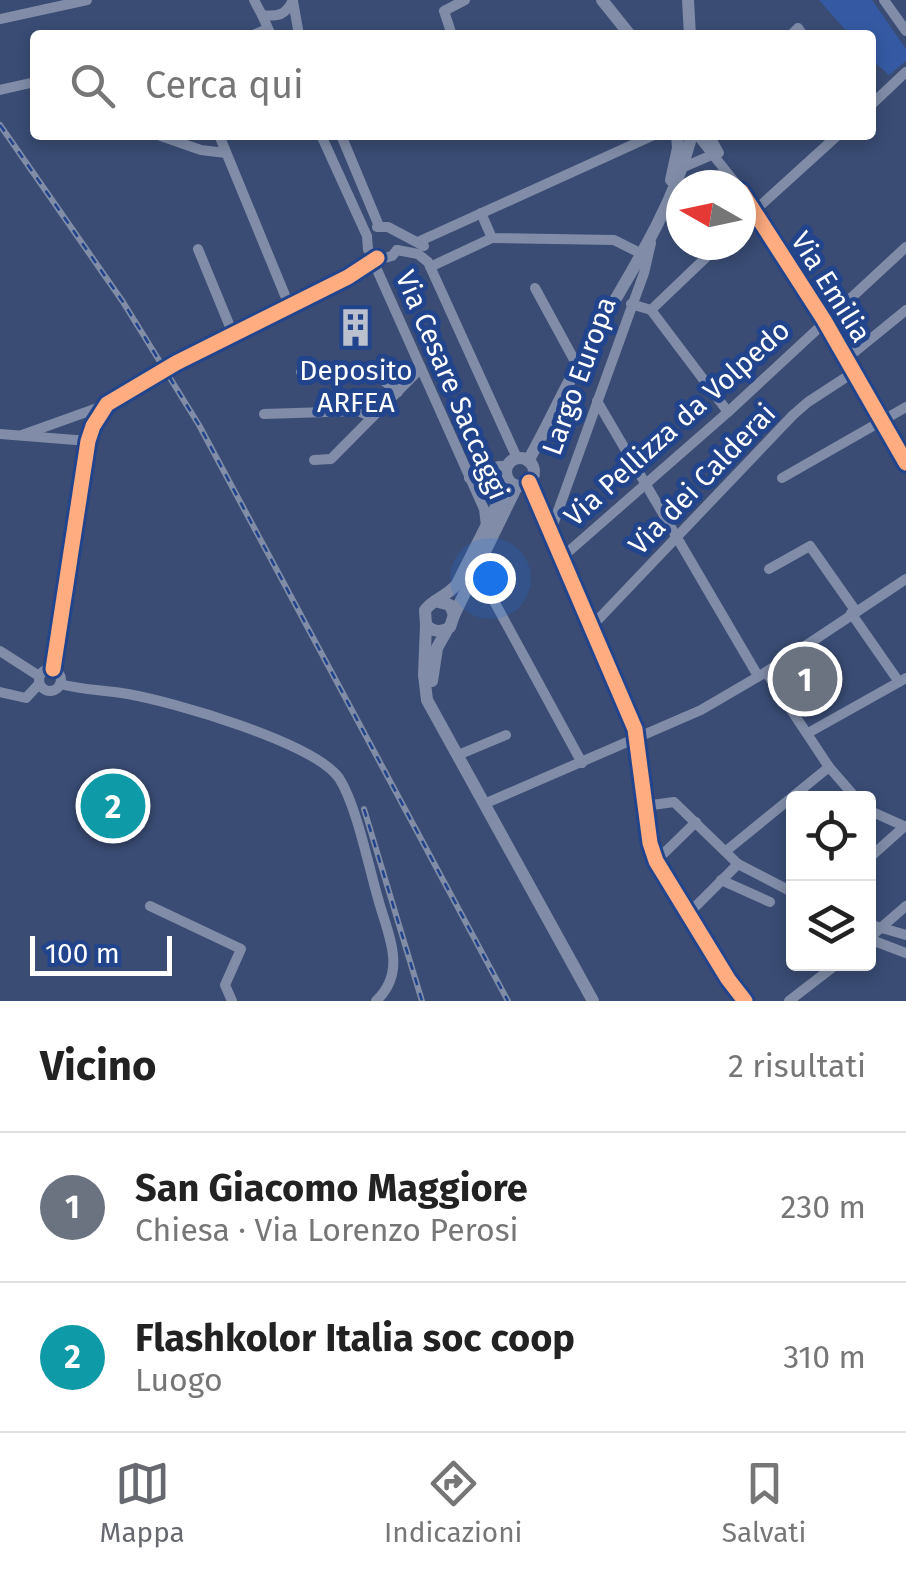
<!DOCTYPE html>
<html lang="it">
<meta charset="utf-8">
<style>
body{margin:0;font-family:"Fira Sans",sans-serif;background:#f2f2f2;color:#222}
.controls{position:absolute;right:30px;bottom:30px;display:grid;overflow:hidden;border-radius:10px;box-shadow:0 5px 15px #0003}
.controls button{width:90px;height:90px;display:grid;place-items:center;padding:0;border:0;border-bottom:2px solid #e0e0e0;background:#fff;color:#222;font:50px sans-serif}
.compass{position:absolute;left:666px;top:170px;width:90px;height:90px;border-radius:50%;background:#fff;box-shadow:0 5px 15px #0003;rotate:279deg}
.scale{position:absolute;left:30px;bottom:25px;width:142px;box-sizing:border-box;padding-left:10px;border:5px solid #fff;border-top:0;font-size:28px;line-height:35px;white-space:nowrap;color:#fff;-webkit-text-stroke:8px #21448d;paint-order:stroke}
.you{position:absolute;left:490px;top:578px;width:35px;height:35px;margin:-25px;border:8px solid #fff;border-radius:50%;background:#1a73e8;box-shadow:0 0 0 15px #1a73e833}
.badge{display:grid;place-items:center;width:65px;height:65px;border-radius:50%;background:#66696f;color:#fff;font-size:32px;font-weight:700}
.pin{position:absolute;translate:-50% -50%;border:5px solid #fff;box-shadow:0 2px 10px #0006}
.list{margin:0;padding:0;list-style:none}
h2{display:flex;justify-content:space-between;align-items:center;height:130px;margin:0;padding:0 40px;font-size:42px}
h2 small{font-size:32px;font-weight:400;color:#767676}
.list li{display:grid;grid-template-columns:65px 1fr auto;gap:30px;align-items:center;box-sizing:border-box;height:150px;padding:0 40px;border-top:2px solid #e0e0e0}
.list b{display:block;font-size:38px;white-space:nowrap}
.list p{margin:0;font-size:32px;white-space:nowrap;color:#767676}
.list em{font-size:32px;font-style:normal;color:#767676}
.icon{flex:none;width:55px;height:55px;fill:none;stroke:currentColor;stroke-width:2;stroke-linecap:round;stroke-linejoin:round}
.map{position:relative;flex:none;width:906px;height:1001px;overflow:hidden}
.search{position:absolute;background:#fff;box-shadow:0 5px 15px #0003;left:30px;right:30px;top:30px;height:110px;display:flex;align-items:center;gap:25px;box-sizing:border-box;padding:0 35px;border-radius:10px;color:#767676;font-size:38px}
.sheet{height:430px;background:#fff}
nav{display:flex;justify-content:space-around;align-items:center;box-sizing:border-box;height:140px;border-top:2px solid #e0e0e0;background:#fff;font-size:28px;color:#767676}
nav a{display:grid;justify-items:center;gap:5px}
nav .on{color:#66696f}
.map>svg:first-child{display:block}
.green{fill:#355aa3}
.lines{fill:none;stroke-linecap:round;stroke-linejoin:round}
.minor-tunnel{stroke:#586789;stroke-width:10;stroke-dasharray:10 5;stroke-linecap:butt}
.minor{stroke:#818da8;stroke-width:10}
.tertiary{stroke:#818da8;stroke-width:12}
.rail-casing{stroke:#818da7;stroke-width:6}
.rail{stroke:#21448d;stroke-width:2.5;stroke-dasharray:8;stroke-linecap:butt}
.cycleway-casing{stroke:#21448d;stroke-width:21}
.cycleway{stroke:#ffac80;stroke-width:15}
.labels{text-anchor:middle;dominant-baseline:central;stroke-width:10;stroke-linejoin:round;paint-order:stroke}
.street-label{font-size:28px;fill:#fff;stroke:#21448d}
.poi-label{font-size:28px;fill:#fff;stroke:#21448d}
</style>
<div class="map">
<svg width="906" height="1001" viewBox="0 0 906 1001">
<rect width="100%" height="100%" fill="#3a4c74"/>
<!-- green -->
<polygon class="green" points="819,0 872,0 906,49 906,61 889,75 871,59 871,35 850,35"/>
<g class="lines">
<!-- minor-tunnel -->
<polyline class="minor-tunnel" points="140,385 176,363"/>
<!-- minor -->
<g class="minor">
<path d="M254 0 262 15C278 17 286 15 293 0"/>
<polyline points="884,0 906,31"/>
<polyline points="293,1 299,35"/>
<polyline points="262,15 271,35"/>
<polyline points="0,19 87,0"/>
<polyline points="253,35 267,29"/>
<polyline points="452,35 444,11 465,0"/>
<polyline points="791,35 798,28 803,35"/>
<polyline points="0,90 35,82"/>
<polyline points="871,105 906,72"/>
<polyline points="158,135 201,150 226,153"/>
<polyline points="219,135 289,305"/>
<polyline points="321,135 367,236 368,250 381,259 392,256 397,250"/>
<polyline points="341,135 379,226"/>
<polyline points="709,135 719,153"/>
<polyline points="698,136 737,185"/>
<polyline points="684,167 714,154"/>
<polyline points="741,191 824,320 906,463"/>
<polyline points="481,213 492,238 614,240 642,254"/>
<polyline points="741,223 838,135"/>
<polyline points="377,227 388,227 424,246"/>
<polyline points="420,241 654,135"/>
<polyline points="198,249 233,334"/>
<polyline points="397,250 418,254 428,262 517,458"/>
<polyline points="374,263 484,509 486,526"/>
<polyline points="430,267 492,238"/>
<polyline points="535,288 577,365"/>
<polyline points="631,304 651,310 728,412"/>
<polyline points="651,310 719,245"/>
<polyline points="846,359 906,310"/>
<polyline points="176,363 348,277 376,259"/>
<polyline points="301,372 372,371 398,392"/>
<polyline points="597,401 758,676"/>
<polyline points="264,414 358,411 372,417"/>
<polyline points="0,434 88,441"/>
<polyline points="22,435 106,405"/>
<polyline points="314,460 331,459 421,368"/>
<polyline points="469,478 498,466 507,466"/>
<polyline points="782,478 906,407"/>
<polyline points="529,482 635,729 650,843 656,861 728,979 745,1001"/>
<polyline points="550,533 644,273 651,243"/>
<polyline points="560,559 728,412 906,247"/>
<polyline points="476,568 582,763"/>
<polyline points="769,569 810,546 855,610"/>
<polyline points="851,613 899,682"/>
<polyline points="590,628 793,415 808,402 854,372"/>
<polyline points="0,651 39,676"/>
<circle cx="50" cy="680" r="11"/>
<path d="M53 669 88 441C97 411 114 400 140 385"/>
<polyline points="766,672 829,767 856,798"/>
<path d="M60 684C82 690 105 690 128 694 173 702 313 742 339 778 357 806 369 869 379 902 389 937 407 972 376 1001"/>
<polyline points="0,692 26,698 39,684"/>
<polyline points="808,733 906,678"/>
<polyline points="458,755 506,735"/>
<polyline points="484,804 701,710 766,672 906,579"/>
<polyline points="645,806 674,802 738,864 794,893"/>
<polyline points="868,810 906,827"/>
<polyline points="726,851 829,767"/>
<polyline points="868,859 905,826"/>
<polyline points="656,861 696,822"/>
<polyline points="721,880 770,902"/>
<polyline points="150,906 241,949 225,985 232,1001"/>
<polyline points="688,914 738,864"/>
<polyline points="868,924 906,935"/>
<polyline points="868,939 906,906"/>
<polyline points="869,939 906,953"/>
<polyline points="789,1001 837,964"/>
</g>
<!-- tertiary -->
<g class="tertiary">
<polyline points="602,0 630,35"/>
<polyline points="688,0 690,35"/>
<polyline points="671,180 678,148 677,135"/>
<circle cx="520" cy="472" r="14"/>
<path d="M528 461C546 429 561 396 578 365 618 290 669 221 691 138"/>
<path d="M435 601 450 605 454 615 450 627C442 633 433 632 426 625L425 610C433 599 448 596 457 584L509 481"/>
<polyline points="454,615 517,486"/>
<polyline points="426,625 424,675 427,700 593,1001"/>
<polyline points="432,681 437,648 447,630"/>
</g>
<defs>
<g id="rail">
<polyline points="0,125 123,302 199,425 508,1001"/>
<polyline points="364,809 422,1001"/>
</g>
</defs>
<!-- rail casing -->
<use href="#rail" class="rail-casing"/>
<!-- rail -->
<use href="#rail" class="rail"/>
<defs>
<g id="cycleway">
<polyline points="741,191 824,320 906,463"/>
<polyline points="529,482 635,729 650,843 656,861 728,979 745,1001"/>
<polyline points="53,669 88,441 93,426 107,404 176,363 348,277 377,258"/>
</g>
</defs>
<!-- cycleway casing -->
<use href="#cycleway" class="cycleway-casing"/>
<!-- cycleway -->
<use href="#cycleway" class="cycleway"/>
</g>
<!-- icons -->
<defs>
<symbol id="building-bare" viewBox="-9 -9 18 18"><path d="M-4-6H4V6H1V3H-1V6H-4ZM-2.5-4.3h1.7v1.8h-1.7ZM.8-4.3h1.7v1.8H.8ZM-2.5-1h1.7V.8h-1.7ZM.8-1h1.7V.8H.8Z" fill="#bac0ce" stroke="#21448d" stroke-width="2.5" paint-order="stroke"/></symbol>
</defs>
<g fill-rule="evenodd">
<use href="#building-bare" x="328" y="300" width="55" height="55"/>
</g>
<g class="labels">
<!-- street labels -->
<g class="street-label">
<text transform="translate(831 287) rotate(58)">Via Emilia</text>
<text transform="translate(579 376) rotate(-70)">Largo Europa</text>
<text transform="translate(452 385) rotate(67)">Via Cesare Saccaggi</text>
<text transform="translate(677 423) rotate(-42)">Via Pellizza da Volpedo</text>
<text transform="translate(702 479) rotate(-46)">Via dei Calderai</text>
</g>
<!-- poi labels -->
<g class="poi-label">
<text x="356" y="370">Deposito<tspan x="356" dy="32">ARFEA</tspan></text>
</g>
</g>
</svg>
<div class="controls">
<button><svg class="icon" aria-label="locate" viewBox="0 0 24 24"><circle cx="12" cy="12" r="6"/><path d="M12 2v4M12 18v4M2 12h4M18 12h4"/></svg></button>
<button><svg class="icon" aria-label="layers" viewBox="0 0 24 24"><path d="M12 4l9 5-9 5-9-5zM3 14l9 5 9-5"/></svg></button>
</div>
<svg class="compass" viewBox="-18 -18 36 36"><path d="M0-13l5 13h-10z" fill="#e53935"/><path d="M0 13l5-13h-10z" fill="#767676"/></svg>
<div class="scale">100 m</div>
<div class="you"></div>
<div class="pin badge" style="left:805px;top:679px;background:#6b7280">1</div>
<div class="pin badge" style="left:113px;top:806px;background:#0f9aa8">2</div>
<div class="search"><svg class="icon" aria-label="search" viewBox="0 0 24 24"><circle cx="10" cy="10" r="6"/><path d="M15 15l6 6"/></svg>Cerca qui</div>
</div>
<section class="sheet">
<h2>Vicino<small>2 risultati</small></h2>
<ul class="list">
<li><span class="badge" style="background:#6b7280">1</span><div><b>San Giacomo Maggiore</b><p>Chiesa · Via Lorenzo Perosi</p></div><em>230 m</em></li>
<li><span class="badge" style="background:#0f9aa8">2</span><div><b>Flashkolor Italia soc coop</b><p>Luogo</p></div><em>310 m</em></li>
</ul>
</section>
<nav>
<a class="on"><svg class="icon" aria-label="map" viewBox="0 0 24 24"><path d="M3 6l6-2 6 2 6-2v14l-6 2-6-2-6 2zM9 4v14M15 6v14"/></svg>Mappa</a>
<a><svg class="icon" aria-label="directions" viewBox="0 0 24 24"><path d="M12 3l9 9-9 9-9-9zM9 14v-3h6M13 9l2 2-2 2"/></svg>Indicazioni</a>
<a><svg class="icon" aria-label="saved" viewBox="0 0 24 24"><path d="M7 4h10v16l-5-4-5 4z"/></svg>Salvati</a>
</nav>
